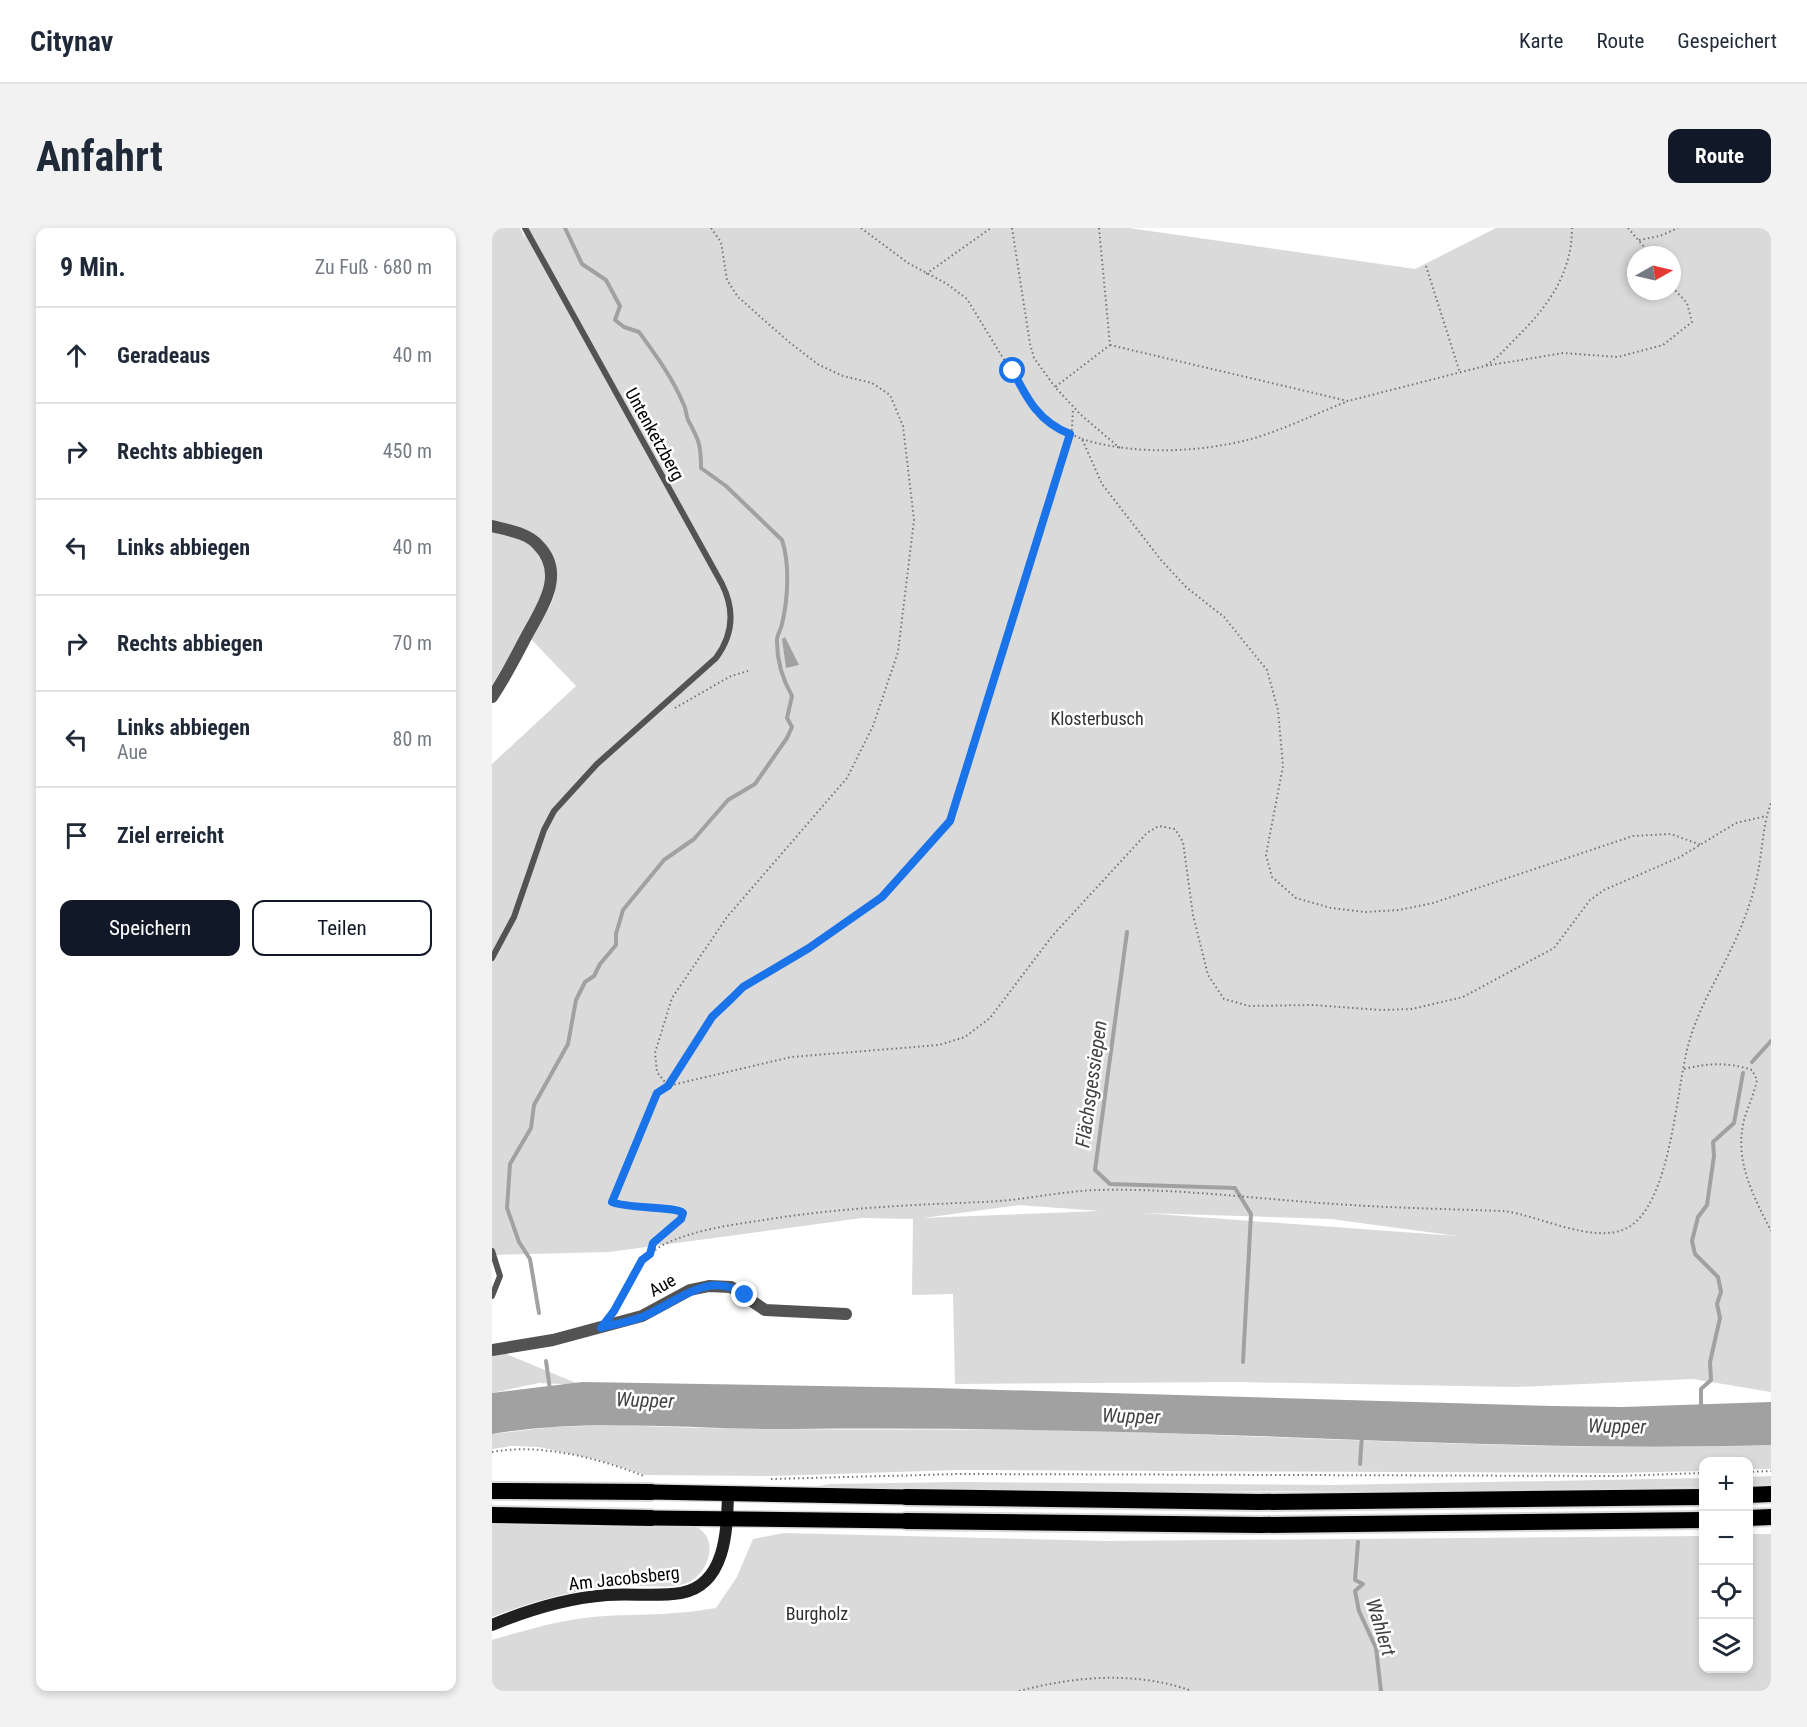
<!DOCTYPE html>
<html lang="de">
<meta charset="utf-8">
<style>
body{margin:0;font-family:"Roboto Condensed",sans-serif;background:#f2f2f3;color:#1f2937}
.controls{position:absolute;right:18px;bottom:18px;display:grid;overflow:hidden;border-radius:12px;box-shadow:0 3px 9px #0003}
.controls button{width:54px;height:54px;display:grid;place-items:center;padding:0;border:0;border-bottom:2px solid #e0e1e3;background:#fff;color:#1f2937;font:30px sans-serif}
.compass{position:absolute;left:1135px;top:18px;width:54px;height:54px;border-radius:50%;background:#fff;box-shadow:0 3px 9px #0003;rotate:82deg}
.stop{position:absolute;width:18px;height:18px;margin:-14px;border:4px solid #1a73e8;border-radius:50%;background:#fff}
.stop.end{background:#1a73e8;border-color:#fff;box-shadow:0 2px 6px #0008}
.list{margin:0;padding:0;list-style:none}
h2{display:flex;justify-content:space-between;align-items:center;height:78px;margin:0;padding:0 24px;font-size:26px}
h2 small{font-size:20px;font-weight:400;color:#747a83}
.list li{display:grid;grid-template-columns:39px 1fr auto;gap:18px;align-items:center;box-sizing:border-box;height:96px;padding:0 24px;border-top:2px solid #e0e1e3}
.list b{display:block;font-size:22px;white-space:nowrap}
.list p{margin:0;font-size:20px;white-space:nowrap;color:#747a83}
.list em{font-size:20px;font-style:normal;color:#747a83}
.actions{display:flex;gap:12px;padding:18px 24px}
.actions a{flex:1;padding:14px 0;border:2px solid #111827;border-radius:12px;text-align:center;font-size:21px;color:#111827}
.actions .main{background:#111827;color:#fff}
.icon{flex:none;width:33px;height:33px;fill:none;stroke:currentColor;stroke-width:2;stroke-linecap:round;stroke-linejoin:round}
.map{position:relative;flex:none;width:1279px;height:1463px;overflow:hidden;border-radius:12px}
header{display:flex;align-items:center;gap:36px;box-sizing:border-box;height:84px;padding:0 30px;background:#fff;border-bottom:2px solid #e0e1e3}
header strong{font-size:28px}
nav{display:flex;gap:33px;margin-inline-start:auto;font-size:21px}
.intro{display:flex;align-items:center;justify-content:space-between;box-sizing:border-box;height:144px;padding:0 36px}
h1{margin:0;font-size:42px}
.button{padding:15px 27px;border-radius:12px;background:#111827;color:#fff;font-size:21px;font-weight:700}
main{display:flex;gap:36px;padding:0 36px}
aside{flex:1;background:#fff;border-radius:12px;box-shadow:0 3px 9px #0003}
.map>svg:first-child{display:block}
.green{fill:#dadada;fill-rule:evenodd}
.water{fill:#a1a1a1}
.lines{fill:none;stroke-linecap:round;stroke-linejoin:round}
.stream{stroke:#a1a1a1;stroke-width:4}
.primary-casing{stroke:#dbdbdb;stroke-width:18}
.trunk-casing{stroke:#dbdbdb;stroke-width:20}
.path{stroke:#757575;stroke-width:2;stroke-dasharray:1.5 3;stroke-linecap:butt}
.service{stroke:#535353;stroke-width:6}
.minor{stroke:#535353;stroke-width:12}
.secondary{stroke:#202020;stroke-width:12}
.primary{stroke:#000;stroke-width:15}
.trunk{stroke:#000;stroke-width:16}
.route{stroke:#1a73e8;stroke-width:8}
.labels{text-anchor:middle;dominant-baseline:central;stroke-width:5;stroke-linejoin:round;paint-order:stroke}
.street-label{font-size:18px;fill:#000;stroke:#fff}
.park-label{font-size:18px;fill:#313131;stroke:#fff}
.water-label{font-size:20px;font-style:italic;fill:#424242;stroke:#fff}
</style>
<header>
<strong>Citynav</strong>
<nav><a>Karte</a><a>Route</a><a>Gespeichert</a></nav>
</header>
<div class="intro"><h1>Anfahrt</h1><a class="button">Route</a></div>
<main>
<aside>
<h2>9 Min.<small>Zu Fuß · 680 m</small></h2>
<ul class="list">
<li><svg class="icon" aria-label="ahead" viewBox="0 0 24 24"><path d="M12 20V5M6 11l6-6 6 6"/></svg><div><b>Geradeaus</b></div><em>40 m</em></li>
<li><svg class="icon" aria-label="right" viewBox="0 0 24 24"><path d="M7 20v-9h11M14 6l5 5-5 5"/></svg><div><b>Rechts abbiegen</b></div><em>450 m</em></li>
<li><svg class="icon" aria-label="left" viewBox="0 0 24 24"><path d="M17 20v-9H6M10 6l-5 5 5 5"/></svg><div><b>Links abbiegen</b></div><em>40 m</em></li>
<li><svg class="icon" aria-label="right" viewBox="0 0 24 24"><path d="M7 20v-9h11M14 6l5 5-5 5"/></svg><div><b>Rechts abbiegen</b></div><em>70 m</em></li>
<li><svg class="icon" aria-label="left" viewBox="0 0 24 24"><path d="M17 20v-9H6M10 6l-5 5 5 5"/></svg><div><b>Links abbiegen</b><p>Aue</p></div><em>80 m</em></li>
<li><svg class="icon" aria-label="arrive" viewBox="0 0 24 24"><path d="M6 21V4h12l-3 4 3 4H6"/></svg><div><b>Ziel erreicht</b></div></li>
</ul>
<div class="actions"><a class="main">Speichern</a><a>Teilen</a></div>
</aside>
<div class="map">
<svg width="1279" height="1463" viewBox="0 0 1279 1463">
<rect width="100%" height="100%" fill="#fff"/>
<!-- green -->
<g class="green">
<path d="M0 0H28L33 10 32 0H637L923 41 1004 0H1279V1164L1201 1151 1025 1159 744 1154 463 1156 461 1066 420 1067 421 991 370 990 117 1024 0 1027V536L84 458 38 410C69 363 69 367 49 314L0 295ZM1144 27H1180V63H1144ZM527 977 608 983 430 990H431ZM651 985 839 991 965 1008Z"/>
<polygon points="0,300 31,311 50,328 56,351 40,391 0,457"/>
<polygon points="0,1120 89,1157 47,1155 0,1165"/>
<path d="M127 1197C283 1205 440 1199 596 1203 824 1209 1051 1224 1279 1217V1241H1257L1256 1234H1212L1211 1243 1123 1245 467 1242 279 1248 153 1247 107 1232 47 1219 19 1218 0 1221V1206L60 1199Z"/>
<polygon points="1279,1248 1279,1258 1257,1258 1256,1249"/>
<polygon points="1212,1250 1211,1259 1013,1263 337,1264 317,1260 338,1256 467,1254 840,1257"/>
<path d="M0 1295 197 1297C200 1298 207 1299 209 1302 226 1316 215 1344 199 1353 183 1363 145 1356 126 1358 81 1362 41 1373 0 1389Z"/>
<path d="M292 1305 615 1313 1211 1308 1212 1440H1256L1257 1306H1279V1463H0V1412C38 1401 74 1390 113 1388 153 1386 185 1387 224 1380L245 1349 261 1311Z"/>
</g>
<!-- water -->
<g class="water">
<polygon points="293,409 307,437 294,440 290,411"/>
<path d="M90 1154 443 1160 1060 1178 1130 1179 1279 1174V1217C1142 1221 1005 1217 868 1212 679 1204 490 1199 302 1201 201 1202 99 1189 0 1206V1165Z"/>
</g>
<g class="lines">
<!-- stream -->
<g class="stream">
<polyline points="635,704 603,942 618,956 743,960 759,986 751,1134"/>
<polyline points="1260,834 1279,813"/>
<path d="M47 1085 38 1031 27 1014 15 980 18 936 39 900 42 877 76 816 84 772 93 754 102 748 108 736 124 717V706L131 682 172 632 202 611 236 572 263 556 295 510 300 499 295 490 300 468C291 452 285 432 285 414 284 408 289 402 290 396 296 371 298 336 290 312L234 258 209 240C209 217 207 212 196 192 194 187 194 180 191 175 180 149 163 126 147 104L132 99 123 92 128 78 114 52 90 36 73 0"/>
<polyline points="54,1133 58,1162"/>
<polyline points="1209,1179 1209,1161 1219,1152 1218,1134 1228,1090 1225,1076 1229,1064 1226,1049 1203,1026 1200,1013 1206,989 1215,977 1222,928 1221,914 1242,895 1251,845"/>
<polyline points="868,1236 870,1207"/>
<polyline points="866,1314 863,1352 871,1356 863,1363 867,1383 884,1420 889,1463"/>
</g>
<defs>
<g id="primary">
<polyline points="159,1264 414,1269"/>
<polyline points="159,1290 414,1293"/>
</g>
<g id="trunk">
<polyline points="0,1263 159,1264"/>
<polyline points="1256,1267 1279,1266"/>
<polyline points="414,1269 767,1274 1212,1269"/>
<polyline points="0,1287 159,1290"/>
<polyline points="1256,1290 1279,1289"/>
<polyline points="414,1293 768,1297 1212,1292"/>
</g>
</defs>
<!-- primary casing -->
<use href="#primary" class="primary-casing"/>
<!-- trunk casing -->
<use href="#trunk" class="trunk-casing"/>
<!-- path -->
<g class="path">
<polyline points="219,0 229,14 235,52 246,69 297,114 327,137 351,148 380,155 398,167 411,198 422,292 406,424 381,498 355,550 235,689 180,770 163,825 165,844 176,858 299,829 447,817 473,809 498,790 561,707 655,605 667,598 683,601 691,614 701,687 716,747 732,771 757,778 821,777 889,782 920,781 971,769 1062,720 1098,672 1112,662 1188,629 1244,595 1274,588"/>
<polyline points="369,0 416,35 455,56 475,71 544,184 563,199 590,211 610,256 669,332 694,359 732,389 775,442 786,482 791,538 774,627 780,649 804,670 839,680 873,684 907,682 941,675 1141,608 1179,606 1209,617"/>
<polyline points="520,0 538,116 542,130 563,159"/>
<polyline points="607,0 618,117 563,159 589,187 629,221"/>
<polyline points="1136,0 1159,27"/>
<polyline points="1147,12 1168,8 1186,0"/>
<polyline points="934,38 968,145"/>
<polyline points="434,46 499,0"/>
<polyline points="618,117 856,173 993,138 1071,125 1126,129 1171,117 1200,94 1195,75 1180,59"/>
<path d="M994 137C1005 131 1013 121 1022 112 1054 81 1080 47 1080 0"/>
<path d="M590 211C641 227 707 225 759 211 791 202 823 186 854 174"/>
<polyline points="183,480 239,448 256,443"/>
<path d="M1192 841C1216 835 1236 834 1260 842L1265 852C1262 866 1256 879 1252 892 1242 933 1261 967 1279 1003"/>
<polyline points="158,1026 165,1010 189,991 190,982 152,981 119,974 165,865 176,858 220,789 240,770 251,759 317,720 390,669 458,593 580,201 581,180"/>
<path d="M123 1081C136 1057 145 1032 169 1018 200 1002 238 997 272 992 345 980 417 977 490 974 529 973 568 963 606 962 685 960 765 971 843 976 899 980 955 981 1011 983 1047 987 1101 1017 1135 1000 1179 977 1184 862 1196 818 1207 775 1235 736 1251 694 1259 674 1265 653 1268 632 1271 613 1272 593 1279 575"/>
<path d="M0 1224C49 1215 106 1230 152 1248"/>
<polyline points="1256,1244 1279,1243"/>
<polyline points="279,1251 468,1246 1124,1248 1212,1245"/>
<path d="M527 1463C584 1448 644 1443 700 1463"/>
</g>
<!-- service -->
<g class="service">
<path d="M0 730 22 689 52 602 62 583 105 536 224 430C241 407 243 382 230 356L33 0"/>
<polyline points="0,1023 8,1048 0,1068"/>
</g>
<!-- minor -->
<g class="minor">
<path d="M0 298C15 302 36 305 46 317 75 346 49 381 34 409 23 430 13 450 0 469"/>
<polyline points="0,1122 61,1112 150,1088 198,1062 217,1058 239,1059 273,1082 354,1086"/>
</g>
<!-- secondary -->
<path class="secondary" d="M0 1397C36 1382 76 1370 115 1367 139 1365 165 1369 189 1365 234 1357 235 1302 236 1266"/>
<!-- primary -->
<use href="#primary" class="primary"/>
<!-- trunk -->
<use href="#trunk" class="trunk"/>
</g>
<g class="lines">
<!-- route -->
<path class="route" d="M253 1067C217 1040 183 1076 150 1089 137 1094 122 1096 109 1100L122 1083 150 1032 158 1026 161 1015 189 991 191 985C184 978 135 981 120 974L165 865 176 858 220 789 240 770 251 759 317 720 390 669 458 593 578 206C547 194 535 171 521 143"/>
</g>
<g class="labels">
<!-- street labels -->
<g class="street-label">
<text transform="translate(163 206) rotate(61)">Untenketzberg</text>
<text transform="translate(170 1057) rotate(-29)">Aue</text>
<text transform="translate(132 1350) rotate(-6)">Am Jacobsberg</text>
</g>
<!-- park labels -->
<g class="park-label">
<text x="605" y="490">Klosterbusch</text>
<text x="325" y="1385">Burgholz</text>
</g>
<!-- water labels -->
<g class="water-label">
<text transform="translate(599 856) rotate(-82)">Flächsgessiepen</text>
<text transform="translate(153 1172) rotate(2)">Wupper</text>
<text transform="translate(639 1188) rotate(2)">Wupper</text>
<text transform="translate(1125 1198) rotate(1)">Wupper</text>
<text transform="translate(889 1399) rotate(73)">Wahlert</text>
</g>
</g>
</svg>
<div class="controls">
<button>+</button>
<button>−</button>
<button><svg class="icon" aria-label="locate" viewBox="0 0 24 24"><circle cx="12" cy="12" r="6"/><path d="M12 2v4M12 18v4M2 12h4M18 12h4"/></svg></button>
<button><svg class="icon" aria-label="layers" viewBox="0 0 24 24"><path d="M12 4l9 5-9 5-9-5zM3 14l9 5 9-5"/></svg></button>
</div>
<svg class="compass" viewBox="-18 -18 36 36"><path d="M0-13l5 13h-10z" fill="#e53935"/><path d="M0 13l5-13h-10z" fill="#747a83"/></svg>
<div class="stop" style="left:521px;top:143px"></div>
<div class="stop end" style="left:253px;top:1067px"></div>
</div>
</main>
